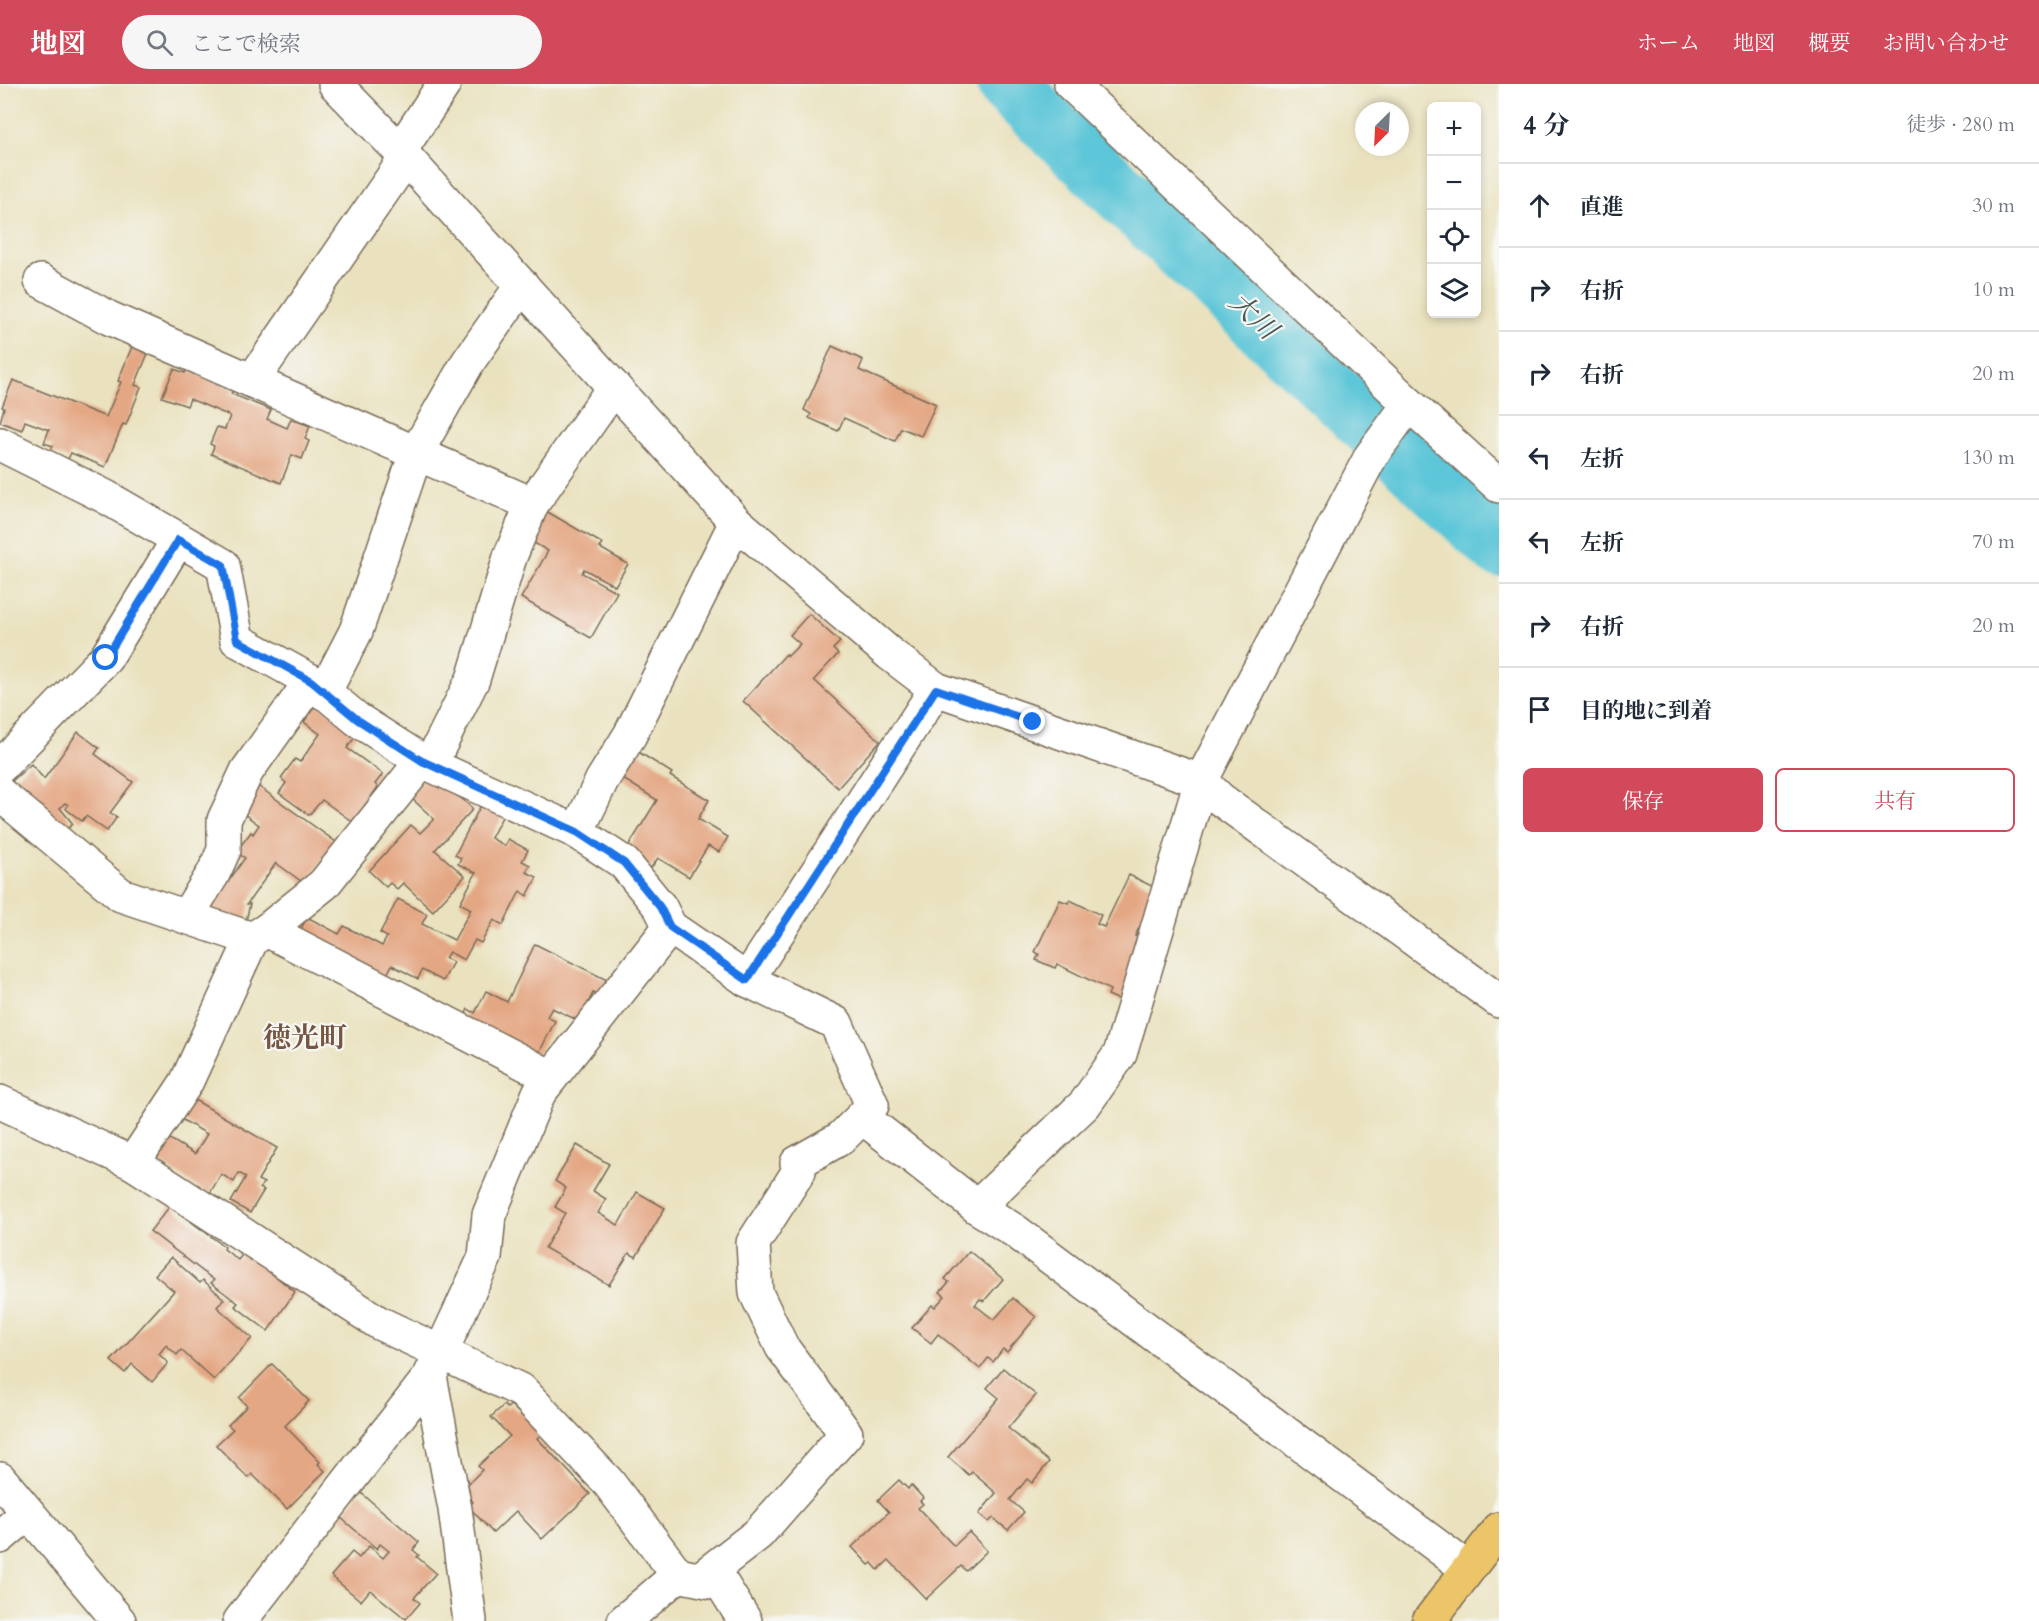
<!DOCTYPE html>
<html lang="ja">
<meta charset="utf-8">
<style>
body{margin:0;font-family:Cardo,"Noto Serif JP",serif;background:#f6f6f7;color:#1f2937}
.controls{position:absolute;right:18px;top:18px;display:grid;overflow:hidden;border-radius:9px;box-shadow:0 3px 9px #0003}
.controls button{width:54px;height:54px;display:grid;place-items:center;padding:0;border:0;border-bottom:2px solid #e0e1e3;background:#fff;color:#1f2937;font:30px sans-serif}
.compass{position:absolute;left:1355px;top:18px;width:54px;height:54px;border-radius:50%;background:#fff;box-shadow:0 3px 9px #0003;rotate:204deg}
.stop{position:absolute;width:18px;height:18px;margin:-14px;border:4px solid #1a73e8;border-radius:50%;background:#fff}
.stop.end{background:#1a73e8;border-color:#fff;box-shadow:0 2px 6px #0008}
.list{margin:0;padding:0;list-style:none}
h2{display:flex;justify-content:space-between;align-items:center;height:78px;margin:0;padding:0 24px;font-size:26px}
h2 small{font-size:20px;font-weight:400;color:#747a83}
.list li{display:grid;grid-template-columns:39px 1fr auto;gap:18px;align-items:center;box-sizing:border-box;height:84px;padding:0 24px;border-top:2px solid #e0e1e3}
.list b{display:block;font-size:22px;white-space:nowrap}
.list em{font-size:20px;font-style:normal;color:#747a83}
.actions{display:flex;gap:12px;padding:18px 24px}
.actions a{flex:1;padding:14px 0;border:2px solid #d1495b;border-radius:9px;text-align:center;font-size:21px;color:#d1495b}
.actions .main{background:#d1495b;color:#fff}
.icon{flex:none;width:33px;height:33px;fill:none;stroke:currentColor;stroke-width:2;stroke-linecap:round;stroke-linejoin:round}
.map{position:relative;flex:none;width:1499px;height:1537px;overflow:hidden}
header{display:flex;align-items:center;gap:36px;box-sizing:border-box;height:84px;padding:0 30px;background:#d1495b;color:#fff}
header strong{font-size:28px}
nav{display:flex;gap:33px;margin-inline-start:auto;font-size:21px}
.search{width:420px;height:54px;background:#f6f6f7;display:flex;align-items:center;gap:15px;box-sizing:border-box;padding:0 21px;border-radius:33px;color:#747a83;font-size:22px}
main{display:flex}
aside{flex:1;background:#fff}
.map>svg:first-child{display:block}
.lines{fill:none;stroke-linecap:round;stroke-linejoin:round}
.river{stroke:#5dc6d8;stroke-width:60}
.building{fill:#e4a784}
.minor-casing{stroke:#786a56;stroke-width:36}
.tertiary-casing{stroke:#786a56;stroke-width:36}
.primary-casing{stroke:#786a56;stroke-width:36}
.minor{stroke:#fff;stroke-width:33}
.tertiary{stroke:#fff;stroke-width:33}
.primary{stroke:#edc569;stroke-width:33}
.route{stroke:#1a73e8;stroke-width:8}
.labels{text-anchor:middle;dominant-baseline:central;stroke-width:4.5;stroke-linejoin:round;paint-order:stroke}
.water-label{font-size:27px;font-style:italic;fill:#455956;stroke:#f6f6f2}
.quarter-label{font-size:28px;font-weight:bold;fill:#765642;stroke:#f6f6f2}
</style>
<header>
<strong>地図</strong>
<div class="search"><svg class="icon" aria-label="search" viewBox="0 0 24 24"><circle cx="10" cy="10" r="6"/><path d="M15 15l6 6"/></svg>ここで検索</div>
<nav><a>ホーム</a><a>地図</a><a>概要</a><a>お問い合わせ</a></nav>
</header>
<main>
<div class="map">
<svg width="1499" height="1537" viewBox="0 0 1499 1537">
<rect width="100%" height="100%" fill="#f6f6f2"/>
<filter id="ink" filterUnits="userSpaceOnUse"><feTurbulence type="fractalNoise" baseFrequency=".0167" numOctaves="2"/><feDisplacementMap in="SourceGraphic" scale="12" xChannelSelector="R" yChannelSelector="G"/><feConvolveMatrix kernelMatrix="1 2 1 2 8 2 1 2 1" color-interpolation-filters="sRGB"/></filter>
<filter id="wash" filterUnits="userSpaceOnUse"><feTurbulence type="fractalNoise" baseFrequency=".008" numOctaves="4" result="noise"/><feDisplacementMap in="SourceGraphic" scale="24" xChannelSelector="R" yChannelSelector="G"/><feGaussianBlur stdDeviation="1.35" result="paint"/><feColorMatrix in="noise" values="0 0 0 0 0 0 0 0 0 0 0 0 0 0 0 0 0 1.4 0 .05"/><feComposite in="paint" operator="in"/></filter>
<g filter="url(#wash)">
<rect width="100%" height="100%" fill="#eae2bf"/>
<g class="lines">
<!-- river -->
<polyline class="river" points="1007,0 1146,133 1499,463"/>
</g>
<g id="blocks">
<!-- building -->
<g class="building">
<polygon points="133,260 149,267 135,301 141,303 126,341 123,340 105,383 71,369 68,375 50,367 53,362 44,359 49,346 25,337 22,346 0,338 4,324 2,323 13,296 106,333 121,298 118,297"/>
<polygon points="832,262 863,276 859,286 936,320 921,352 901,344 895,357 844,334 838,347 809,334 811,330 804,326"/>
<polygon points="174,285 185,289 186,285 234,305 231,310 271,326 267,335 287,344 291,335 310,342 305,355 309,357 302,375 292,371 281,399 211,370 214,362 210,360 217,343 225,345 230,332 190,315 187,322 162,313"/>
<polygon points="546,427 603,460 600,464 628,480 615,502 584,485 582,489 617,508 591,554 521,514 548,467 529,456"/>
<polygon points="809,530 840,558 833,565 838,570 814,596 880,657 838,704 743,617 786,570 788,572 800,560 790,551"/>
<polygon points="317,619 358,649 347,664 383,690 375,700 378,703 353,738 322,716 309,731 279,709 286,699 281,694 295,675 300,678 320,650 304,638"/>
<polygon points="78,648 99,664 95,670 133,698 110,729 117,733 107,747 86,732 82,737 66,725 68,721 65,719 60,724 73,740 62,749 54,744 12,697 31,680 44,695"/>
<polygon points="637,667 672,689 670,692 709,716 698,735 728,753 719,768 708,762 689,793 658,774 651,784 625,768 657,716 620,693"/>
<polygon points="425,694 461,714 473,725 435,766 465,792 433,827 403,799 397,805 390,799 386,803 369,787 411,741 420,749 434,735 409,712"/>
<polygon points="258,702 336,758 305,800 276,779 247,820 250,820 245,841 208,831 214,810 218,812 245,774 236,768 251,748 253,750 259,741 240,727"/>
<polygon points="482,719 503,731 491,754 505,762 508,755 528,766 522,777 530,781 526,788 537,793 527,812 520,807 503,841 494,836 481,859 475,856 464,876 449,868 445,874 453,878 443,897 422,886 418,895 392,881 385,894 299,849 307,833 339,850 344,842 382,862 387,853 380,849 398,815 427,830 422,840 454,856 471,825 460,819 476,789 458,780 461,774 455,771"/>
<polygon points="1129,791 1158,805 1135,852 1140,854 1131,874 1138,877 1122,917 1108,911 1110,906 1057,880 1055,884 1036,876 1039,870 1035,868 1060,816 1068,819 1070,816 1101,831 1097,840 1104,843"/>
<polygon points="535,860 607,896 600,911 593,909 579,937 552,924 547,933 555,937 538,971 464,934 468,925 475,929 486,907 507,918"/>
<polygon points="193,1015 277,1064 258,1096 264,1099 260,1104 264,1106 250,1129 231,1118 246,1093 239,1089 234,1098 221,1090 209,1111 156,1076 157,1074 154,1072 165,1052 195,1070 207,1050 181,1035"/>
<polygon points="577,1061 609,1080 593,1107 606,1115 598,1129 618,1141 637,1108 665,1124 636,1173 629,1169 609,1201 545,1164 565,1129 555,1123 566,1104 555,1097"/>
<polygon points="170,1122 225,1163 224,1165 238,1176 247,1165 263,1182 295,1208 268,1247 235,1222 238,1219 211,1199 214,1196 150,1147"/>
<polygon points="969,1167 1003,1195 984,1217 980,1215 975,1221 994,1236 1013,1214 1036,1233 1007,1268 1003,1265 993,1278 988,1274 980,1285 938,1250 931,1259 912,1244 932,1221 935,1223 945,1212 940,1208 949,1198 945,1195"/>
<polygon points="171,1173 200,1199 203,1196 224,1215 217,1223 252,1254 214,1296 181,1266 177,1271 166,1261 159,1270 168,1279 152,1298 132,1280 125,1289 111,1277 174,1207 155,1191"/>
<polygon points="272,1280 309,1317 285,1342 320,1378 318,1380 325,1387 287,1425 252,1390 248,1394 216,1361 233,1345 228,1341 247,1322 239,1314"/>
<polygon points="1003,1284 1036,1311 1008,1344 1049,1378 1032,1399 1027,1395 1010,1416 1024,1428 1008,1446 993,1434 989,1438 979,1430 996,1409 972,1388 969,1391 948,1373 999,1314 987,1304"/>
<polygon points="504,1321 507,1324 511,1321 518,1328 522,1324 544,1348 537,1354 590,1410 542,1455 516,1427 493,1449 468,1422 473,1418 462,1406 482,1386 478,1382 510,1352 491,1333"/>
<polygon points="899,1396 908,1405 911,1401 923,1414 920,1417 923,1420 918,1424 954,1462 969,1448 987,1467 966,1487 961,1482 926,1515 889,1476 878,1486 872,1479 869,1481 852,1463 889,1428 878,1416"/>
<polygon points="360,1408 419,1458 413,1466 419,1471 417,1473 436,1489 414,1514 420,1519 406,1535 370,1506 361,1517 331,1492 352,1468 359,1474 369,1462 383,1474 389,1467 380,1460 377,1465 340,1433"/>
</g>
</g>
</g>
<g filter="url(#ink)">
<use href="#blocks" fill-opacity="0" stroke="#786a56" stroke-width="1.5"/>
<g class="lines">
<defs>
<g id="minor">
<polyline points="335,0 400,67 736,438 890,570 936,605 1201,697"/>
<polyline points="1071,0 1409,320 1499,402"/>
<polyline points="400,67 444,0"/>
<polyline points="41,197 109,234 532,420"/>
<polyline points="252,297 406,74"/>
<polyline points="0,360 106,413 223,481 237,556 311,597 358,636 422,677 577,748 624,779 660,823 670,843 747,896 836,939 872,1021 862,1033 977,1123 1015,1147 1468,1485"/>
<polyline points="324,609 356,547 416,369 468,278 522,201"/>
<polyline points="430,681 473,595 510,473 532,420 614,303"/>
<polyline points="0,683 106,574 178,456"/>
<polyline points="0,710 121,811 252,855 186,999 133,1079"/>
<polyline points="577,748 602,696 630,651 736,438"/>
<polyline points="186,833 213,790 224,766 224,736 247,687 311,597"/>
<polyline points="267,846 551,993"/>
<polyline points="252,855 267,846 324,800 422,677"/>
<polyline points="747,896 936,605"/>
<polyline points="0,1018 133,1079 379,1239 522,1307 608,1398 678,1491 722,1500 745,1537"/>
<polyline points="977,1123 1085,1020 1120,970 1201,697 1371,372 1409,320"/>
<polyline points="0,1395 119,1537"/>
<polyline points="0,1453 28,1429"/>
<polyline points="700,1495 758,1450 846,1350 782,1263 756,1209 753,1159 799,1087 797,1079 841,1054 862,1033"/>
<polyline points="240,1537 430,1292"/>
<polyline points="470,1537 455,1425 430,1292 485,1173 489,1131 539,1009 670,843"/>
<polyline points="624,1537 678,1491"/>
</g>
<polyline id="tertiary" points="1201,697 1220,715 1499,917"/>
<polyline id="primary" points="1429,1537 1499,1445"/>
</defs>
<!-- minor casing -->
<use href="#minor" class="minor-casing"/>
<!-- tertiary casing -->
<use href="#tertiary" class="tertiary-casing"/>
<!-- primary casing -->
<use href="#primary" class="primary-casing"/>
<!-- minor -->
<use href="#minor" class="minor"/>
<!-- tertiary -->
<use href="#tertiary" class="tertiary"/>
<!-- primary -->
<use href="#primary" class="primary"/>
</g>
</g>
<g class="lines" filter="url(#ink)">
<!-- route -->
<polyline class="route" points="106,574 178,456 223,481 237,556 311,597 358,636 422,677 577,748 624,779 660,823 670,843 747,896 936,605 1033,638"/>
</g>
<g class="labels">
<!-- water labels -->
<g class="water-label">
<text transform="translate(1253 232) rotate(43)">大川</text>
</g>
<!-- quarter labels -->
<g class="quarter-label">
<text x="305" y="954">徳光町</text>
</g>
</g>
</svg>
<div class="controls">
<button>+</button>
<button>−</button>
<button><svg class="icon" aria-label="locate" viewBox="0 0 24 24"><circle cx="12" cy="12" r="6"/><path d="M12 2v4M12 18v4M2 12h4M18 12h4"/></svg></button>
<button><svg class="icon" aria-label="layers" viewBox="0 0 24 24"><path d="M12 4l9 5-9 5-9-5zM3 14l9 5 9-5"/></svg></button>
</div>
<svg class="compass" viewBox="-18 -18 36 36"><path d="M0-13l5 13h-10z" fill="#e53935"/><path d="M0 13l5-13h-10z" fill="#747a83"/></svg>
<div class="stop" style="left:106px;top:574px"></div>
<div class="stop end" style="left:1033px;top:638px"></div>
</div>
<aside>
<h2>4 分<small>徒歩 · 280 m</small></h2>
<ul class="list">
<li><svg class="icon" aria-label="ahead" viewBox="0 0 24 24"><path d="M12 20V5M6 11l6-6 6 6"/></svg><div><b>直進</b></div><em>30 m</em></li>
<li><svg class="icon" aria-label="right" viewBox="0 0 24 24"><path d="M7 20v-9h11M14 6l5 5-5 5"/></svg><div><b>右折</b></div><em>10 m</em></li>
<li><svg class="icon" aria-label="right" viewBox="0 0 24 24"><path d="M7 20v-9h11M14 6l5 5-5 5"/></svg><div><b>右折</b></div><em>20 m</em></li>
<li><svg class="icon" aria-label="left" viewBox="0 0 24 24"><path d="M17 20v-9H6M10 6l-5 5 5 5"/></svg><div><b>左折</b></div><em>130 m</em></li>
<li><svg class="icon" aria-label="left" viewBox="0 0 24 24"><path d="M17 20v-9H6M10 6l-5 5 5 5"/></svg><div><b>左折</b></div><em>70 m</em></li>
<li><svg class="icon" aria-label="right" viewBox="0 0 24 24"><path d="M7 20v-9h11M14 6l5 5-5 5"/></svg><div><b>右折</b></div><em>20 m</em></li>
<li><svg class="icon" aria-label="arrive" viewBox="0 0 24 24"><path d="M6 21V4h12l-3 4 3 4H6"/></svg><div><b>目的地に到着</b></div></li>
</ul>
<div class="actions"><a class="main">保存</a><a>共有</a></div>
</aside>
</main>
